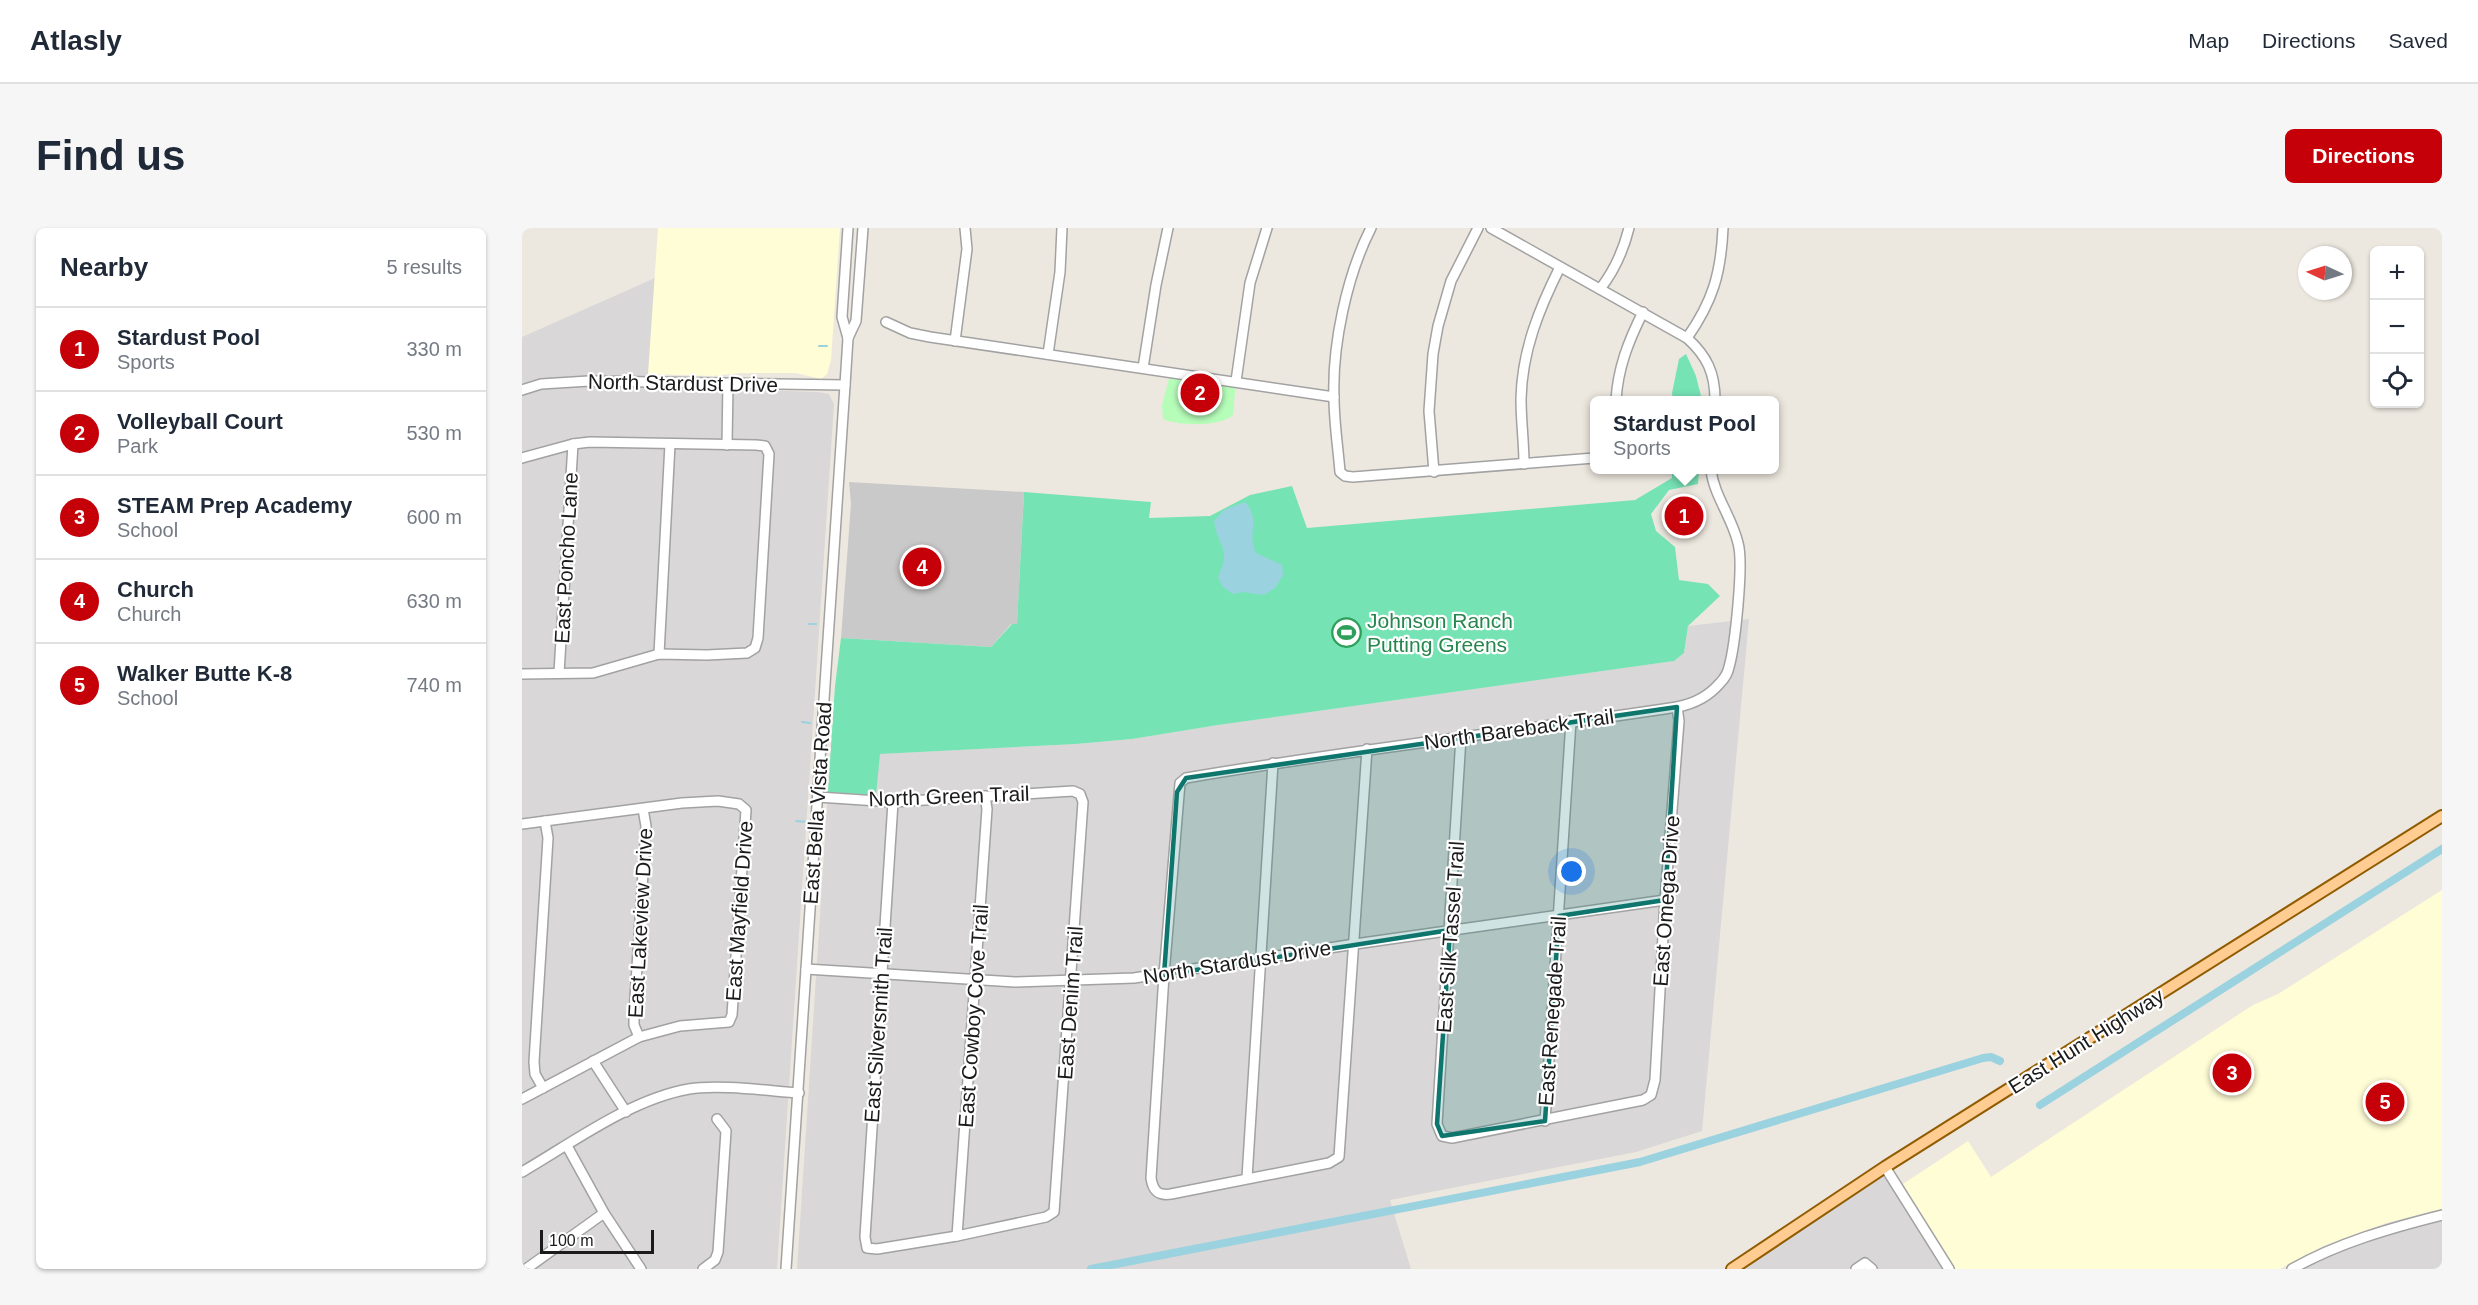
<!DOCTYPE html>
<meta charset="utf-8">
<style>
body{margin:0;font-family:Arial,sans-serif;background:#f6f6f7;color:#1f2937}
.controls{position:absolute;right:18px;top:18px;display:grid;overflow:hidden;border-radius:9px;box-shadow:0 2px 4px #0004}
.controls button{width:54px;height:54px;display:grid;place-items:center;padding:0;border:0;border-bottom:2px solid #e0e1e3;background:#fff;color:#1f2937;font:30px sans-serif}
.compass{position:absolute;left:1776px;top:18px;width:54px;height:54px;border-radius:50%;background:#fff;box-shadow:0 2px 4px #0004;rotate:274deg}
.scale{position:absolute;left:18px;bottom:15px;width:114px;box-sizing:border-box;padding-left:6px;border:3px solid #1b1b1b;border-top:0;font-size:16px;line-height:21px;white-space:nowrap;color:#1b1b1b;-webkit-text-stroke:4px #fff;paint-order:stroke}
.you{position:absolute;left:1050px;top:644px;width:21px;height:21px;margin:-15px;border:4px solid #fff;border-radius:50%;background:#1a73e8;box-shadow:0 0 0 9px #1a73e833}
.badge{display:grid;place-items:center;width:39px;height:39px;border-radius:50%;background:#c50008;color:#fff;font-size:20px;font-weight:700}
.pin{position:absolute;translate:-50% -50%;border:3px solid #fff;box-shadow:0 2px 6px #0006}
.popup{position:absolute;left:1068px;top:168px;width:189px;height:78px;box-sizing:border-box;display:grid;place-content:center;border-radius:9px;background:#fff;filter:drop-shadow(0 2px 4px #0005);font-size:20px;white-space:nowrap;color:#747a83}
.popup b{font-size:22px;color:#1f2937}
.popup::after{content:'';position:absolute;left:50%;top:100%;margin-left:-12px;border:12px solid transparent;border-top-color:#fff}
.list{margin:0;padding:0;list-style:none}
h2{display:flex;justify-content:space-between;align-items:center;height:78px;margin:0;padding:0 24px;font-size:26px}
h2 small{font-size:20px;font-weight:400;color:#747a83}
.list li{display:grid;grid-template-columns:39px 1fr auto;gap:18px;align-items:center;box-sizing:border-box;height:84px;padding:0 24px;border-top:2px solid #e0e1e3}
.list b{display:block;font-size:22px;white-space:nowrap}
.list p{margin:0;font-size:20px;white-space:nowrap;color:#747a83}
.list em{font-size:20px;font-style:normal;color:#747a83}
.icon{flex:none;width:33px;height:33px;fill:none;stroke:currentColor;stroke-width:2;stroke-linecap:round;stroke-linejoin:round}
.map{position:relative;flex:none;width:1920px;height:1041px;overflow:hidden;border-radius:9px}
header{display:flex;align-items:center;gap:36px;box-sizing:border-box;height:84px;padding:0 30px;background:#fff;border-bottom:2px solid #e0e1e3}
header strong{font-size:28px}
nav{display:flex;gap:33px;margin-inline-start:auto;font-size:21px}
.intro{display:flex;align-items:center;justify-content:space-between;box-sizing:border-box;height:144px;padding:0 36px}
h1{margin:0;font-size:42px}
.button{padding:15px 27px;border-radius:9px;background:#c50008;color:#fff;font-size:21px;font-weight:700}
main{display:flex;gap:36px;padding:0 36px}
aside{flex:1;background:#fff;border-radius:9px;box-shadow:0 2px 4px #0004}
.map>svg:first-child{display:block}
.residential{fill:#d9d7d7}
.education{fill:#fffdd6}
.religious{fill:#c9c9c9}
.park{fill:#b6fdb9}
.pitch{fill:#76e3b5}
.water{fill:#9bd2df}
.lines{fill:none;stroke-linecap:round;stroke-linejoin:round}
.stream{stroke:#9bd2df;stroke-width:2}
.canal{stroke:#9bd2df;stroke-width:8}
.minor-casing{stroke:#a2a2a2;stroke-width:12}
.major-casing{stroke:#915b00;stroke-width:14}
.minor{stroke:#fff;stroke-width:9}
.major{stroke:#ffcc92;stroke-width:10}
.marked{fill:#0f766e;fill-opacity:0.2;stroke:#0f766e;stroke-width:4.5;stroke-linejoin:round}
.labels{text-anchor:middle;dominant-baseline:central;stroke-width:4.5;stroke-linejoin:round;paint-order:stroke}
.street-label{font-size:21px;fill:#1b1b1b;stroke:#fff}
.leisure-label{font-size:21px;fill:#27864d;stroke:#fff;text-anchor:start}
</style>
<header>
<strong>Atlasly</strong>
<nav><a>Map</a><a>Directions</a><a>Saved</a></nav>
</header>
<div class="intro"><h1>Find us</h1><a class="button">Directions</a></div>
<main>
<aside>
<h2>Nearby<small>5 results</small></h2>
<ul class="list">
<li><span class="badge">1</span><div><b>Stardust Pool</b><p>Sports</p></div><em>330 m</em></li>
<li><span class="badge">2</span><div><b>Volleyball Court</b><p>Park</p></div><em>530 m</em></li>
<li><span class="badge">3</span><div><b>STEAM Prep Academy</b><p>School</p></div><em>600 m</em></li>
<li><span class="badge">4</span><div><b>Church</b><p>Church</p></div><em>630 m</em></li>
<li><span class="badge">5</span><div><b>Walker Butte K-8</b><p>School</p></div><em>740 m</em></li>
</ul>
</aside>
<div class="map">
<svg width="1920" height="1041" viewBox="0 0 1920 1041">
<rect width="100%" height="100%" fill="#ede8df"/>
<!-- residential -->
<g class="residential">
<polygon points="133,50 126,159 296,164 307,166 312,176 255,1041 0,1041 0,109"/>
<polygon points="1227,391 1180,903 1114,924 868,972 889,1041 275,1041 306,564 354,567 357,526 554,516 610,511 696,497 1152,433 1162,425 1166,398"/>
<polygon points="1363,939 1427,1041 1206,1041"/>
<polygon points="1920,989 1920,1041 1770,1041 1794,1028"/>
</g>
<!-- education -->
<g class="education">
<polygon points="136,0 318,0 309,132 305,146 299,151 274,145 219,145 190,148 126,146"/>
<polygon points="1920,662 1920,981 1864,995 1801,1018 1758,1041 1434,1041 1381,956 1446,913 1469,949 1731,777 1756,766"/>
</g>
<!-- religious -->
<polygon class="religious" points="327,254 502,264 495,396 489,396 469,419 319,410 329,276"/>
<!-- park -->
<path class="park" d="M649 143 714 153 711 187C698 199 657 198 641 191L640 177Z"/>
<!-- pitch -->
<g class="pitch">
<polygon points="1164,126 1174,148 1180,172 1151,172 1150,165 1157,131"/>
<polygon points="1150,242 1177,242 1176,256 1147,262 1129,286 1134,303 1153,319 1157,352 1186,356 1198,368 1166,398 1162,425 1152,433 696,497 610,511 554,516 358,526 354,567 306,564 313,458 319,410 469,419 490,396 495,396 502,264 629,274 627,290 688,288 728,267 770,258 785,300 1113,272 1150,250"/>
</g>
<!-- water -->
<path class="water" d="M723 274C740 293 724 305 734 325L760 337 761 347 753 360 742 367 721 364 711 366 701 359 696 349C710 319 696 320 692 293L702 282Z"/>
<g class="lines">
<!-- stream -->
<g class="stream">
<polyline points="297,118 305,118"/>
<polyline points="287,396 294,396"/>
<polyline points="280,494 288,495"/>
<polyline points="274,593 285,594"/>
</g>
<!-- canal -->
<g class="canal">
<polyline points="1518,877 1920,621"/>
<polyline points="569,1041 1118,934 1461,830 1469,829 1478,833"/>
</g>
<defs>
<g id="minor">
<path d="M849 0C825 47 810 117 812 170 812 194 816 219 818 244L823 248 831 249 1072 230"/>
<path d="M969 0 1165 110C1185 128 1193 145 1193 172"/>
<path d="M1078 61C1093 42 1101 24 1107 0"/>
<polyline points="364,94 388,105 408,109 812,169"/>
<polyline points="326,110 334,93 341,0"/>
<path d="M1165 110C1191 73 1199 45 1201 0"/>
<polyline points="433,113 445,21 443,0"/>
<polyline points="526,126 538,44 540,0"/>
<polyline points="621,140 634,57 646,0"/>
<polyline points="714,153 728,55 745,0"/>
<polyline points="0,162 19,156 67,153 323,157"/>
<path d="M1094 172C1096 140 1106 114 1121 84"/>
<polyline points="205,217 206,155"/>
<polyline points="0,230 51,216 68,214 234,217 243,218 247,226 236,410 233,420 225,425 185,427 137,426 71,445 0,446"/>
<path d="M1002 236C1002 215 999 193 999 171 1000 123 1017 81 1038 39"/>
<polyline points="912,244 907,183 911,126 916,98 929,53 956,0"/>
<polyline points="137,426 148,216"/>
<polyline points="37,445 51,216"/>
<polyline points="939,509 915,896 920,908 930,910 1121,872 1129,867 1133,852 1143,672 1157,493 1155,479"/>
<path d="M845 521 817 929 807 935 649 966C636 968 631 963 629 950L642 747 658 555 664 550C827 522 991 504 1155 479 1171 476 1187 468 1198 455 1202 451 1206 444 1207 439 1213 418 1222 335 1216 315 1210 289 1192 268 1189 242"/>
<polyline points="296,569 371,574 551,563 558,566 561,574 532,984 524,989 435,1008 355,1021 345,1020 343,1009 371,574"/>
<polyline points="0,596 160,575 196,573 217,576 224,582 210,787 207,794 158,798 117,809 0,871"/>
<polyline points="284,741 493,754 612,750 833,716 1143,672"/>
<polyline points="117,809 112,797 112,786 124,598 121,581"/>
<polyline points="71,833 104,884"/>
<polyline points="21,860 13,846 12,834 26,610 23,593"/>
<polyline points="1023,893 1049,493"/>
<polyline points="45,918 82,985 119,1041"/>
<polyline points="1363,939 1427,1041"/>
<path d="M0 944C50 915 109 871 167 861 196 856 247 863 277 865"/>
<polyline points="725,950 751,535"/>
<polyline points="435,1008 465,581 463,568"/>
<polyline points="4,1041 82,985"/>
<polyline points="181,1041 193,1032 196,1024 204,903 195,891"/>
<polyline points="264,1041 323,157 326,110 320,89 326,0"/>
<polyline points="1334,1041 1343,1035 1350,1041"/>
<path d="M1770 1041C1816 1015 1868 1000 1920 987"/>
</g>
<polyline id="major" points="1210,1041 1363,939 1920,588"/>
</defs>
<!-- minor casing -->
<use href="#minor" class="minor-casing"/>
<!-- major casing -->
<use href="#major" class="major-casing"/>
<!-- minor -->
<use href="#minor" class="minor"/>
<!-- major -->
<use href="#major" class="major"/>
</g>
<!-- marked area -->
<path class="marked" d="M1155 479 1143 672 1037 688 1023 893 920 908 915 896 928 702 642 747 655 564 664 550Z"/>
<!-- icons -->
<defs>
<symbol id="stadium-ring" viewBox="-11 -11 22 22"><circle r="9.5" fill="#fff" stroke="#2e9e5b" stroke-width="1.5"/><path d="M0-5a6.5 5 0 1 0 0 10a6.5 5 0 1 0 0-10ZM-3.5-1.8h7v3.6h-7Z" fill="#2e9e5b"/></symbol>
</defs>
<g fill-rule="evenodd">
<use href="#stadium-ring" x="808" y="388" width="33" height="33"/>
</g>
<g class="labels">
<!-- street labels -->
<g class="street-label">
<text transform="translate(161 155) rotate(1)">North Stardust Drive</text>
<text transform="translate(44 330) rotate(-87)">East Poncho Lane</text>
<text transform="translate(997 501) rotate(-8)">North Bareback Trail</text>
<text transform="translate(427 568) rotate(-2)">North Green Trail</text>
<text transform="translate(295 575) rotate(-86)">East Bella Vista Road</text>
<text transform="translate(1144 673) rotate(-86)">East Omega Drive</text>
<text transform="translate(217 683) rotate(-86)">East Mayfield Drive</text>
<text transform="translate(118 695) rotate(-87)">East Lakeview Drive</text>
<text transform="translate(928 709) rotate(-86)">East Silk Tassel Trail</text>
<text transform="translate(715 734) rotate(-9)">North Stardust Drive</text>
<text transform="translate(548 775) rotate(-86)">East Denim Trail</text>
<text transform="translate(1030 783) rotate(-86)">East Renegade Trail</text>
<text transform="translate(451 788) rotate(-86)">East Cowboy Cove Trail</text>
<text transform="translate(356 797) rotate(-86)">East Silversmith Trail</text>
<text transform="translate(1564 813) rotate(-32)">East Hunt Highway</text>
</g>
<!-- leisure labels -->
<g class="leisure-label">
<text x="845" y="392">Johnson Ranch<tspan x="845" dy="24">Putting Greens</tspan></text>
</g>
</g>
</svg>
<div class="controls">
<button>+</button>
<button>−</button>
<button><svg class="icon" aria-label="locate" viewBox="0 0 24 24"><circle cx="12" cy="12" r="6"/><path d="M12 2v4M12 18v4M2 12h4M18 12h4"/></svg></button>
</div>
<svg class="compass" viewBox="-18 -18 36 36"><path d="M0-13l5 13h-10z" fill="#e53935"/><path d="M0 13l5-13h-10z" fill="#747a83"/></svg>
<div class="scale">100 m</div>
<div class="you"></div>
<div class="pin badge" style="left:1162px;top:288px">1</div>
<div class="popup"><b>Stardust Pool</b>Sports</div>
<div class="pin badge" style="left:678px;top:165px">2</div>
<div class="pin badge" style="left:1710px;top:845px">3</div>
<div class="pin badge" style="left:400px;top:339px">4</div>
<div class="pin badge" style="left:1863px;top:874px">5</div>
</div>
</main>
